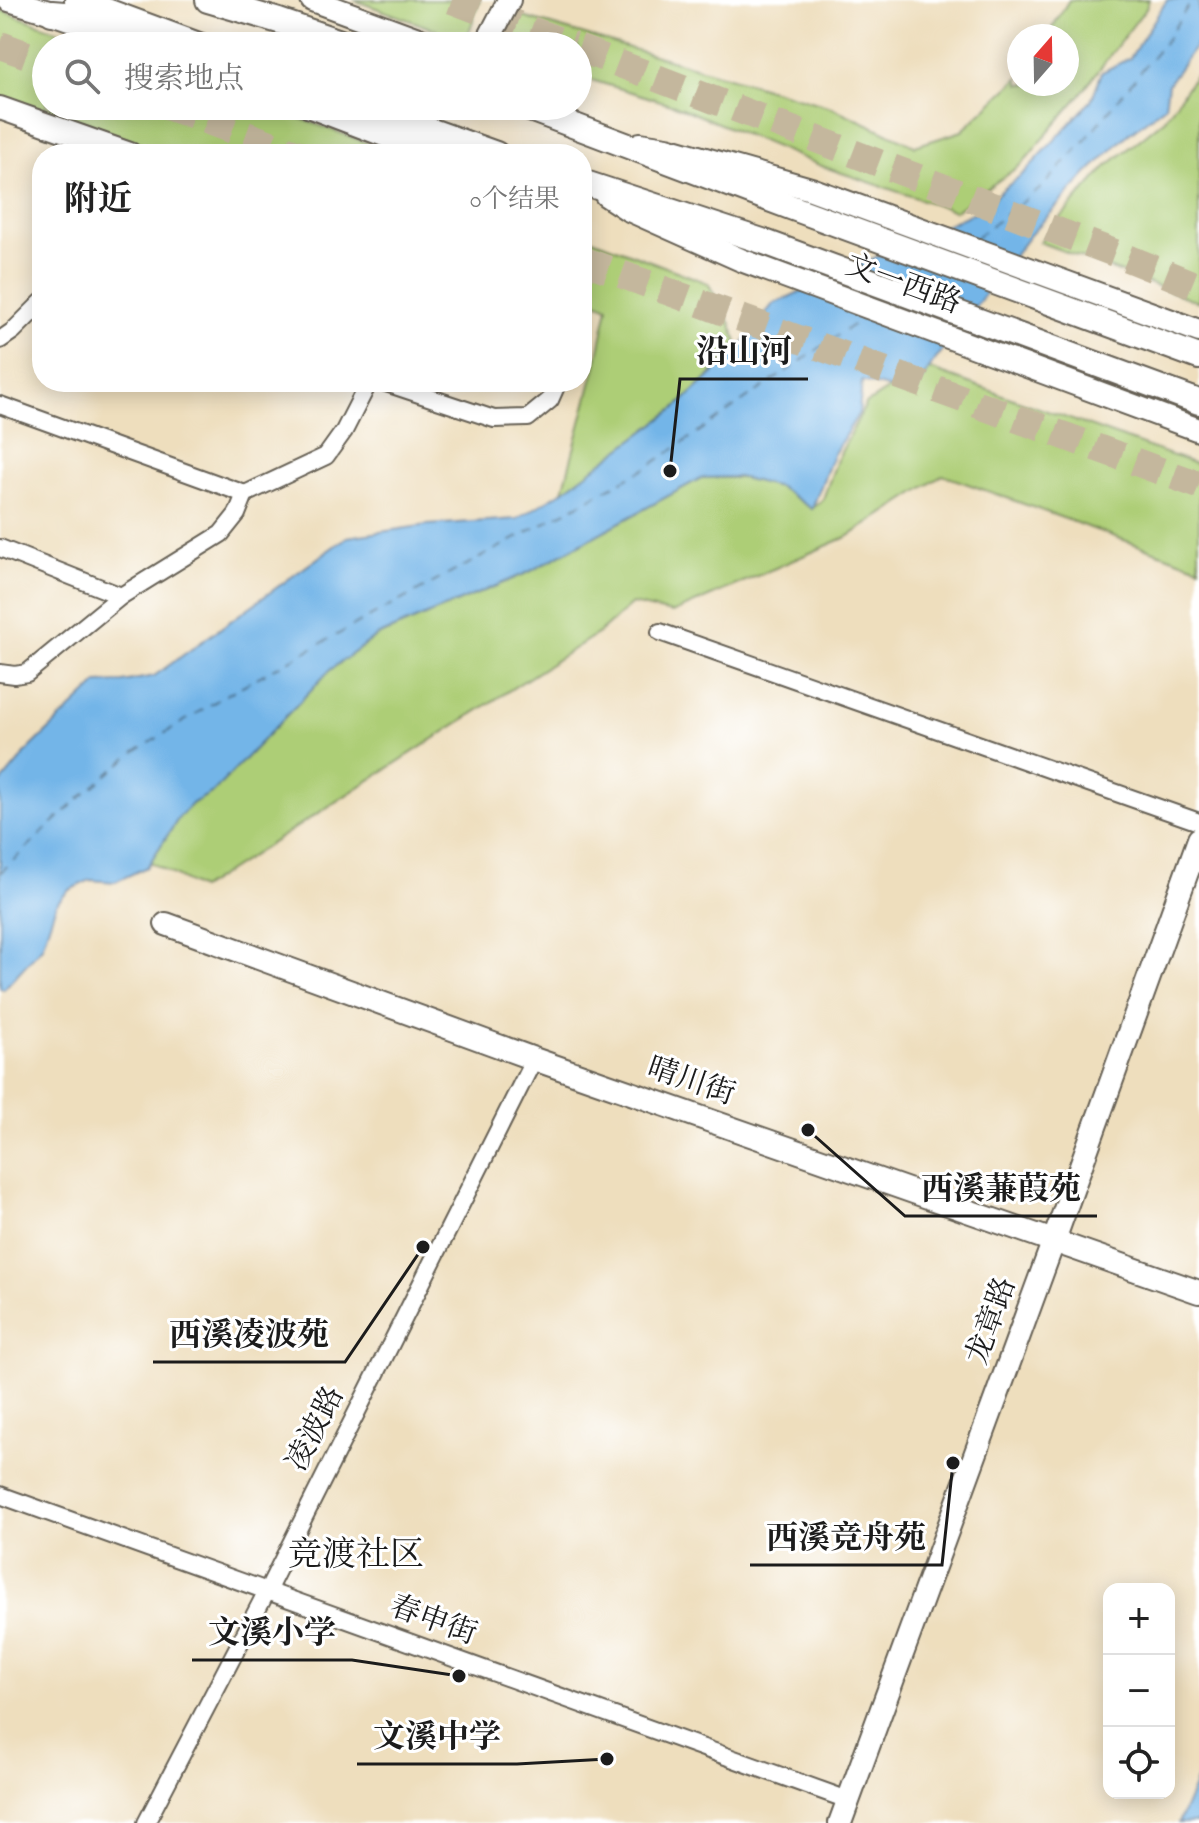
<!DOCTYPE html>
<html lang="zh">
<meta charset="utf-8">
<style>
body{margin:0;font-family:"IM FELL English","Noto Serif SC",serif;background:#f6f6f6;color:#222}
.controls{position:absolute;right:24px;bottom:24px;display:grid;overflow:hidden;border-radius:16px;box-shadow:0 4px 20px #0003}
.controls button{width:72px;height:72px;display:grid;place-items:center;padding:0;border:0;border-bottom:2px solid #e0e0e0;background:#fff;color:#222;font:40px sans-serif}
.compass{position:absolute;left:1007px;top:24px;width:72px;height:72px;border-radius:50%;background:#fff;box-shadow:0 4px 20px #0003;rotate:20deg}
.list{margin:0;padding:0;list-style:none}
h2{display:flex;justify-content:space-between;align-items:center;height:104px;margin:0;padding:0 32px;font-size:34px}
h2 small{font-size:26px;font-weight:400;color:#767676}
.icon{flex:none;width:44px;height:44px;fill:none;stroke:currentColor;stroke-width:2;stroke-linecap:round;stroke-linejoin:round}
.map{position:relative;flex:none;width:1199px;height:1823px;overflow:hidden}
.search{position:absolute;background:#fff;box-shadow:0 4px 20px #0003;left:32px;top:32px;width:560px;height:88px;display:flex;align-items:center;gap:20px;box-sizing:border-box;padding:0 28px;border-radius:44px;color:#767676;font-size:30px}
.panel{position:absolute;background:#fff;box-shadow:0 4px 20px #0003;left:32px;top:144px;width:560px;height:248px;border-radius:32px}
.map>svg:first-child{display:block}
.green{fill:#adce76;stroke:#647549;stroke-width:2}
.water{fill:#73b5e8;stroke:#486882;stroke-width:2}
.lines{fill:none;stroke-linecap:round;stroke-linejoin:round}
.ferry{stroke:#436178;stroke-width:2;stroke-dasharray:10 8;stroke-linecap:butt}
.highway-tunnel{stroke:#c4b79d;stroke-width:28;stroke-dasharray:28 14;stroke-linecap:butt}
.street-casing{stroke:#666054;stroke-width:20}
.secondary-casing{stroke:#666054;stroke-width:26}
.primary-casing{stroke:#666054;stroke-width:28}
.street{stroke:#fff;stroke-width:16}
.secondary{stroke:#fff;stroke-width:22}
.primary{stroke:#fff;stroke-width:24}
.labels{text-anchor:middle;dominant-baseline:central;stroke-width:6;stroke-linejoin:round;paint-order:stroke}
.street-label{font-size:30px;fill:#1c1c1c;stroke:#fff}
.quarter-label{font-size:34px;fill:#1c1c1c;stroke:#fff}
.leader{fill:none;stroke:#1c1c1c;stroke-width:3}
.callout-dot{fill:#1c1c1c;stroke:#fff;stroke-width:3}
.callout-label{font-size:32px;text-anchor:middle;font-weight:bold;fill:#1c1c1c;stroke:#fff;stroke-width:6;stroke-linejoin:round;paint-order:stroke}
</style>
<div class="map">
<svg width="1199" height="1823" viewBox="0 0 1199 1823">
<rect width="100%" height="100%" fill="#fff"/>
<filter id="ink" filterUnits="userSpaceOnUse"><feTurbulence type="fractalNoise" baseFrequency=".0125" numOctaves="2"/><feDisplacementMap in="SourceGraphic" scale="16" xChannelSelector="R" yChannelSelector="G"/><feConvolveMatrix kernelMatrix="1 2 1 2 8 2 1 2 1" color-interpolation-filters="sRGB"/></filter>
<filter id="wash" filterUnits="userSpaceOnUse"><feTurbulence type="fractalNoise" baseFrequency=".006" numOctaves="4" result="noise"/><feDisplacementMap in="SourceGraphic" scale="32" xChannelSelector="R" yChannelSelector="G"/><feGaussianBlur stdDeviation="1.8" result="paint"/><feColorMatrix in="noise" values="0 0 0 0 0 0 0 0 0 0 0 0 0 0 0 0 0 1.4 0 .05"/><feComposite in="paint" operator="in"/></filter>
<g filter="url(#wash)">
<rect width="100%" height="100%" fill="#eedebd"/>
<!-- green -->
<g class="green">
<polygon points="354,0 480,0 466,41"/>
<polygon points="1069,0 1149,0 1146,8 1079,96 1022,164 955,211 824,167 674,105 578,76 578,46 496,46 520,16 831,107 915,146 962,131 1019,77 1019,84 1067,84 1067,36 1047,36"/>
<polygon points="0,10 100,46 46,46 46,106 266,106 398,154 170,154 0,97"/>
<polygon points="1199,70 1199,302 1039,242 1106,167 1165,119"/>
<polygon points="582,235 708,283 731,324 737,342 706,380 676,408 563,491 596,365 608,307 582,295"/>
<polygon points="924,367 1199,465 1199,567 943,475 849,536 672,613 632,604 600,632 200,889 150,862 180,816 193,803 213,792 330,670 377,636 529,572 701,478 742,478 779,487 812,509 823,499 837,460 866,404"/>
</g>
<!-- water -->
<g class="water">
<polygon points="1167,0 1199,0 1199,41 1168,84 1165,106 1125,137 1088,173 1030,235 933,363 912,395 862,381 859,413 833,455 812,509 779,487 738,477 701,478 529,572 377,636 330,670 213,792 193,803 180,816 147,867 115,882 90,880 69,890 56,904 42,947 4,989 0,988 0,784 30,748 98,683 123,682 154,676 347,537 427,525 517,519 563,491 676,408 738,350 773,304 975,212 1025,172 1091,101 1102,72 1130,58"/>
<polygon points="1199,1775 1199,1823 1178,1823"/>
</g>
<g class="lines">
<!-- ferry -->
<g class="ferry">
<polyline points="976,237 1040,189 1083,143 1167,39 1192,0"/>
<polyline points="911,284 929,271"/>
<polyline points="0,873 74,803 132,754 229,693 648,467 863,318"/>
</g>
</g>
</g>
<g filter="url(#ink)">
<g class="lines">
<!-- highway-tunnel -->
<g class="highway-tunnel">
<polyline points="452,0 573,46"/>
<polyline points="0,45 46,62"/>
<polyline points="578,48 1117,254 1199,287"/>
<polyline points="167,106 298,154"/>
<polyline points="582,260 1199,485"/>
</g>
<defs>
<g id="street">
<polyline points="0,340 13,331 42,302"/>
<polyline points="383,382 494,419 528,418 550,400 558,382"/>
<polyline points="0,405 245,494"/>
<polyline points="0,548 121,596"/>
<polyline points="660,632 1199,822"/>
<polyline points="0,673 15,675 27,673 121,596 221,534 237,514 245,494 326,456 344,431 369,382"/>
<polyline points="0,1495 848,1800"/>
<polyline points="146,1823 267,1591 534,1059"/>
</g>
<g id="secondary">
<polyline points="9,0 52,13 147,46"/>
<polyline points="312,0 437,46"/>
<polyline points="485,46 509,0"/>
<polyline points="308,106 434,154"/>
<polyline points="0,108 130,154"/>
<polyline points="640,144 667,148 811,189 1199,331"/>
<polyline points="606,195 629,210 741,260 1199,430"/>
<polyline points="166,924 534,1059 1199,1292"/>
<polyline points="840,1823 1054,1240 1199,839"/>
</g>
<g id="primary">
<polyline points="77,0 201,46"/>
<polyline points="208,0 279,21 352,46"/>
<polyline points="52,13 101,17"/>
<polyline points="362,106 496,154"/>
<polyline points="522,106 793,208 1199,357"/>
<polyline points="582,182 762,241 1199,402"/>
</g>
</defs>
<!-- street casing -->
<use href="#street" class="street-casing"/>
<!-- secondary casing -->
<use href="#secondary" class="secondary-casing"/>
<!-- primary casing -->
<use href="#primary" class="primary-casing"/>
<!-- street -->
<use href="#street" class="street"/>
<!-- secondary -->
<use href="#secondary" class="secondary"/>
<!-- primary -->
<use href="#primary" class="primary"/>
</g>
</g>
<g class="labels">
<!-- street labels -->
<g class="street-label">
<text transform="translate(903 285) rotate(20)">文一西路</text>
<text transform="translate(691 1082) rotate(19)">晴川街</text>
<text transform="translate(992 1321) rotate(-70)">龙章路</text>
<text transform="translate(316 1429) rotate(-63)">凌波路</text>
<text transform="translate(433 1621) rotate(20)">春申街</text>
</g>
<!-- quarter labels -->
<g class="quarter-label">
<text x="356" y="1555">竞渡社区</text>
</g>
</g>
<!-- callouts -->
<path class="leader" d="M670 471L680 379H808M808 1130L905 1216H1097M423 1247L345 1362H153M953 1463L942 1565H750M459 1676L352 1660H192M607 1759L517 1764H357"/>
<g class="callout-dot">
<circle cx="670" cy="471" r="8"/>
<circle cx="808" cy="1130" r="8"/>
<circle cx="423" cy="1247" r="8"/>
<circle cx="953" cy="1463" r="8"/>
<circle cx="459" cy="1676" r="8"/>
<circle cx="607" cy="1759" r="8"/>
</g>
<g class="callout-label">
<text x="744" y="362">沿山河</text>
<text x="1001" y="1199">西溪蒹葭苑</text>
<text x="249" y="1345">西溪凌波苑</text>
<text x="846" y="1548">西溪竞舟苑</text>
<text x="272" y="1643">文溪小学</text>
<text x="437" y="1747">文溪中学</text>
</g>
</svg>
<div class="controls">
<button>+</button>
<button>−</button>
<button><svg class="icon" aria-label="locate" viewBox="0 0 24 24"><circle cx="12" cy="12" r="6"/><path d="M12 2v4M12 18v4M2 12h4M18 12h4"/></svg></button>
</div>
<svg class="compass" viewBox="-18 -18 36 36"><path d="M0-13l5 13h-10z" fill="#e53935"/><path d="M0 13l5-13h-10z" fill="#767676"/></svg>
<div class="search"><svg class="icon" aria-label="search" viewBox="0 0 24 24"><circle cx="10" cy="10" r="6"/><path d="M15 15l6 6"/></svg>搜索地点</div>
<section class="panel">
<h2>附近<small>0个结果</small></h2>
<ul class="list">
</ul>
</section>
</div>
